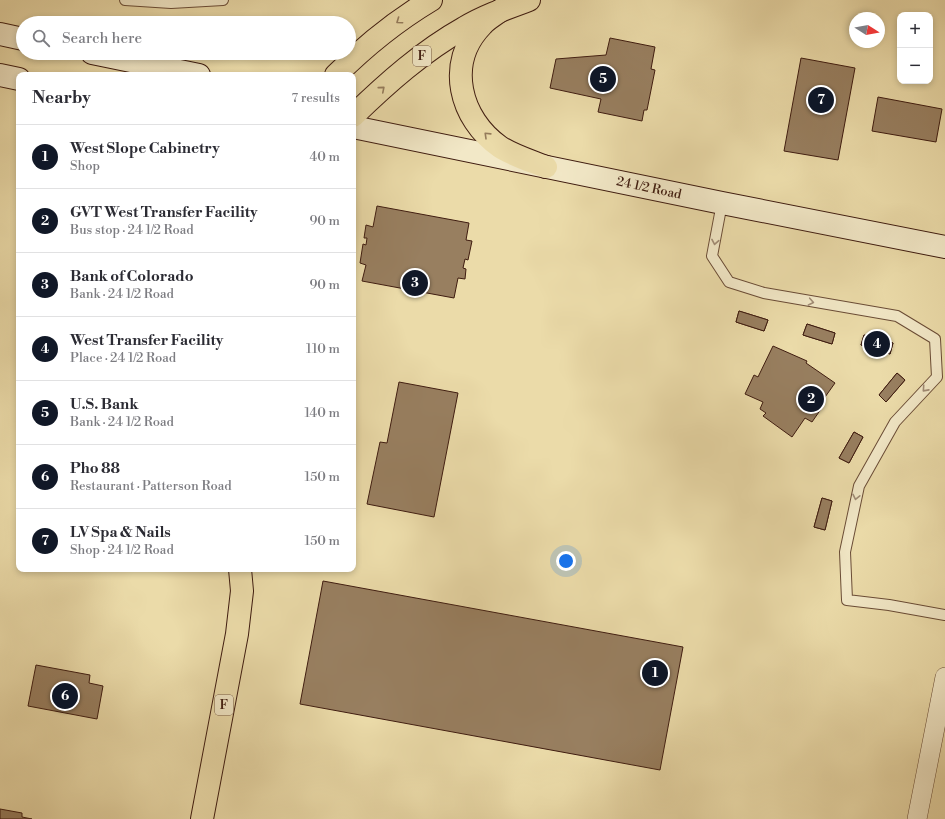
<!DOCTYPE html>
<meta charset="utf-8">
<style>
body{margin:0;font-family:"Libre Bodoni",serif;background:#f2f2f3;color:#2b2b33}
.controls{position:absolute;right:12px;top:12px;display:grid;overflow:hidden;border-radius:8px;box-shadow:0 2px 6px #0003}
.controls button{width:36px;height:36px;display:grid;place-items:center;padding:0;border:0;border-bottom:1px solid #e1e1e2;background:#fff;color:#2b2b33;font:20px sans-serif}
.compass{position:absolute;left:849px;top:12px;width:36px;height:36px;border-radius:50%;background:#fff;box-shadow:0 2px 6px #0003;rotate:101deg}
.you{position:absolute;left:566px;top:561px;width:14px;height:14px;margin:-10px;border:3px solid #fff;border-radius:50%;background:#1a73e8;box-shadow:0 0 0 6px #1a73e833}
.badge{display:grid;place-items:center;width:26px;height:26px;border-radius:50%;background:#111827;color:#fff;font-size:13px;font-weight:700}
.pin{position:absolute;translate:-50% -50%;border:2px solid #fff;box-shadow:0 1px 4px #0006}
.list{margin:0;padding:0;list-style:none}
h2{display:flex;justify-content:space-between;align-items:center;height:52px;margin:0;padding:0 16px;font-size:17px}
h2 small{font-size:13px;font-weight:400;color:#7c7c81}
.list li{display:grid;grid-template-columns:26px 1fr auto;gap:12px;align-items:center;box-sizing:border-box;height:64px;padding:0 16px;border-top:1px solid #e1e1e2}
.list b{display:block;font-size:15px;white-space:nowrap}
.list p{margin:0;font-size:13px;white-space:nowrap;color:#7c7c81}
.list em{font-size:13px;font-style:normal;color:#7c7c81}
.icon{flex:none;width:22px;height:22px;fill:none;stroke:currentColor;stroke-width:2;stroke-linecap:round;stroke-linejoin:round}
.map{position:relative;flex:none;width:945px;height:819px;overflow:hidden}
.search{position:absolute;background:#fff;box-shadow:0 2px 6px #0003;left:16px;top:16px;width:340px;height:44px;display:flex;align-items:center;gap:10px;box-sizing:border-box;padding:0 14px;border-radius:22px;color:#7c7c81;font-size:15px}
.panel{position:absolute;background:#fff;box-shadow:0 2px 6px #0003;left:16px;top:72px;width:340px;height:500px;border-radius:8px}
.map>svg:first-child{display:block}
.building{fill:#987f60;stroke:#3f1c10}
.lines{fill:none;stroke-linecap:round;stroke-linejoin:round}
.lane-casing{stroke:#6a4c36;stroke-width:12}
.street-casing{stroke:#6a4c36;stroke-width:20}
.secondary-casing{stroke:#3f1c10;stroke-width:24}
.primary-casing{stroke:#3f1c10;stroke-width:24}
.lane{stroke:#f2e8c7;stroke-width:10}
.street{stroke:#f2e8c7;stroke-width:19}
.secondary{stroke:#f2e8c7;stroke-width:22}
.primary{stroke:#ebdba9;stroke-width:22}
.oneway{stroke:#957c5c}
.oneway2{stroke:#a18c75}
.labels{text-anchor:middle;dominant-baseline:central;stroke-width:4;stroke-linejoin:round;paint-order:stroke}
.shield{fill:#f2e8c7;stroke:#755947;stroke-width:1}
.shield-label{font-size:12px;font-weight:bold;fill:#3f1c10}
.street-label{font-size:13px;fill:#3f1c10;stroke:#f2e8c7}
</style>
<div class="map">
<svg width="945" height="819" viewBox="0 0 945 819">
<rect width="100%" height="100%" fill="#ebdba9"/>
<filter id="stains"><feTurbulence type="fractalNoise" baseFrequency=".005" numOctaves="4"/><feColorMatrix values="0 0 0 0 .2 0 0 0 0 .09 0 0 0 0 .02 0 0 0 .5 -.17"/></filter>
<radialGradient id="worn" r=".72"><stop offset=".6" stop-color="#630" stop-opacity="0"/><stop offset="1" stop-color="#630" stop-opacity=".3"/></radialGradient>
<!-- building -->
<g class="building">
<polygon points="610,38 655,47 651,69 655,70 647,110 644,110 642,121 598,112 601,99 550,88 556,59 606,55"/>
<polygon points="801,58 855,68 838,160 784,151"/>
<polygon points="878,97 942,109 936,142 872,131"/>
<polygon points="377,206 469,223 466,240 472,241 468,260 465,259 463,268 466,269 465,279 458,278 454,298 362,281 366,265 360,263 363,244 366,245 367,238 364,238 366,225 373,227"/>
<polygon points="739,311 768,320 764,331 736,322"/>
<polygon points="739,311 768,320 764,331 736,322"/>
<polygon points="807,324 835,333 832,344 803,335"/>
<polygon points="807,324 835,333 832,344 803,335"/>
<polygon points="864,335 893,343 890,354 861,345"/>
<polygon points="864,335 893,343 890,354 861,345"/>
<polygon points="773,346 807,361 806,363 835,383 818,407 821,409 812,422 805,418 792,437 763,416 766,413 760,409 763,402 745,394 754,375 758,377"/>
<polygon points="897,373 905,380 886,402 879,395"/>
<polygon points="897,373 905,380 886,402 879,395"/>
<polygon points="399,382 458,393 434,517 367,504 380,442 387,443"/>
<polygon points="854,432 863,437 849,463 839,458"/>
<polygon points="854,432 863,437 849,463 839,458"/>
<polygon points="822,498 832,501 825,530 814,527"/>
<polygon points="822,498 832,501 825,530 814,527"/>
<polygon points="323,581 683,647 660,770 300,704"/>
<polygon points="36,665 90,675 89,683 103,686 97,719 28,706"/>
<polygon points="0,809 22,813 22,817 32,819 0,819"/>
</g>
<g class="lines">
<defs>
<g id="lane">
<polyline points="125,0 171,3 223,0"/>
<polyline points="722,203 712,256 729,282 764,293 897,316 935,339 937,377 895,422 859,486 845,552 847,600 889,605 945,615"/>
</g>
<polyline id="street" points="917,819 945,677"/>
<g id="secondary">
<polyline points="0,34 23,39"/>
<polyline points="92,53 199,75"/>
<polyline points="0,75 19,79"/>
<polyline points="353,127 722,203 945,247"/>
</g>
<g id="primary">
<path d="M501 10C495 15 487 19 482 25 445 63 460 119 500 147 514 156 531 161 546 167"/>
<path d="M336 75C365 46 396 21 431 0"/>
<path d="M353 116C387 83 423 51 464 28 484 16 507 8 529 0"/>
<polyline points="202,819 237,634 242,591 240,569"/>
</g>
</defs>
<!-- lane casing -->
<use href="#lane" class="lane-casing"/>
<!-- street casing -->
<use href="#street" class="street-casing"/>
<!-- secondary casing -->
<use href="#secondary" class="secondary-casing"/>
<!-- primary casing -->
<use href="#primary" class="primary-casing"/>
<!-- lane -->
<use href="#lane" class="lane"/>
<!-- street -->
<use href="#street" class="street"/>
<!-- secondary -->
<use href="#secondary" class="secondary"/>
<!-- primary -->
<use href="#primary" class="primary"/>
</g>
<!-- one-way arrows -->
<defs><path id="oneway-chevron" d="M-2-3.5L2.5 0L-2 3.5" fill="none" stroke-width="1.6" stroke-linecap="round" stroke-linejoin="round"/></defs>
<g class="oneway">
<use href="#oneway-chevron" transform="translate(399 21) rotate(145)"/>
<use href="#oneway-chevron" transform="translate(382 89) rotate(-41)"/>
<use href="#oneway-chevron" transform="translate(487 135) rotate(-136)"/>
</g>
<g class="oneway2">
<use href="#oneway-chevron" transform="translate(715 242) rotate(100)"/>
<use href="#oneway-chevron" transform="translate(811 302) rotate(11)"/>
<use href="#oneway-chevron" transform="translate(925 389) rotate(132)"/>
<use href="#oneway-chevron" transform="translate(856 497) rotate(102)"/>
</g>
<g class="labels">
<!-- shield labels -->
<g class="shield">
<rect x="413" y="46" width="18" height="20" rx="3"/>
<rect x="215" y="695" width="18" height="20" rx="3"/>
</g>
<g class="shield-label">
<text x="422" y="56">F</text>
<text x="224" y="705">F</text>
</g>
<!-- street labels -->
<g class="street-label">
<text transform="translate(649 188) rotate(12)">24 1/2 Road</text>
</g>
</g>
<rect width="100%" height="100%" filter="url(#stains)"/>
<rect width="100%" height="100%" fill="url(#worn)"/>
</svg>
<div class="controls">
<button>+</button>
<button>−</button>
</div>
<svg class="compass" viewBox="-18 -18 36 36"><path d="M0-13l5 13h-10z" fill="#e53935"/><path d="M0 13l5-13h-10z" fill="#7c7c81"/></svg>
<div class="you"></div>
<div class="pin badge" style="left:655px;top:673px">1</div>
<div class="pin badge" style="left:811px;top:399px">2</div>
<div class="pin badge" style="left:415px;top:283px">3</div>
<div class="pin badge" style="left:877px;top:344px">4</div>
<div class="pin badge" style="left:603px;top:79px">5</div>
<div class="pin badge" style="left:65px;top:696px">6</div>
<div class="pin badge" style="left:821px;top:100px">7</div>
<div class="search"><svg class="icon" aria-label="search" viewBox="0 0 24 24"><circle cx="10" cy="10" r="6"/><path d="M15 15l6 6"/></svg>Search here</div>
<section class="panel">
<h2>Nearby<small>7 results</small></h2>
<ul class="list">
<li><span class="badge">1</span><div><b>West Slope Cabinetry</b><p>Shop</p></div><em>40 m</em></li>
<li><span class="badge">2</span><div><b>GVT West Transfer Facility</b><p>Bus stop · 24 1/2 Road</p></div><em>90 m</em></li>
<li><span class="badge">3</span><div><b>Bank of Colorado</b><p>Bank · 24 1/2 Road</p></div><em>90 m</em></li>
<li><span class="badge">4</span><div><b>West Transfer Facility</b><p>Place · 24 1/2 Road</p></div><em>110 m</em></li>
<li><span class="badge">5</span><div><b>U.S. Bank</b><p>Bank · 24 1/2 Road</p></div><em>140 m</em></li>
<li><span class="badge">6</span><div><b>Pho 88</b><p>Restaurant · Patterson Road</p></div><em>150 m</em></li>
<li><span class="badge">7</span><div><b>LV Spa &amp; Nails</b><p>Shop · 24 1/2 Road</p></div><em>150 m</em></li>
</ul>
</section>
</div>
